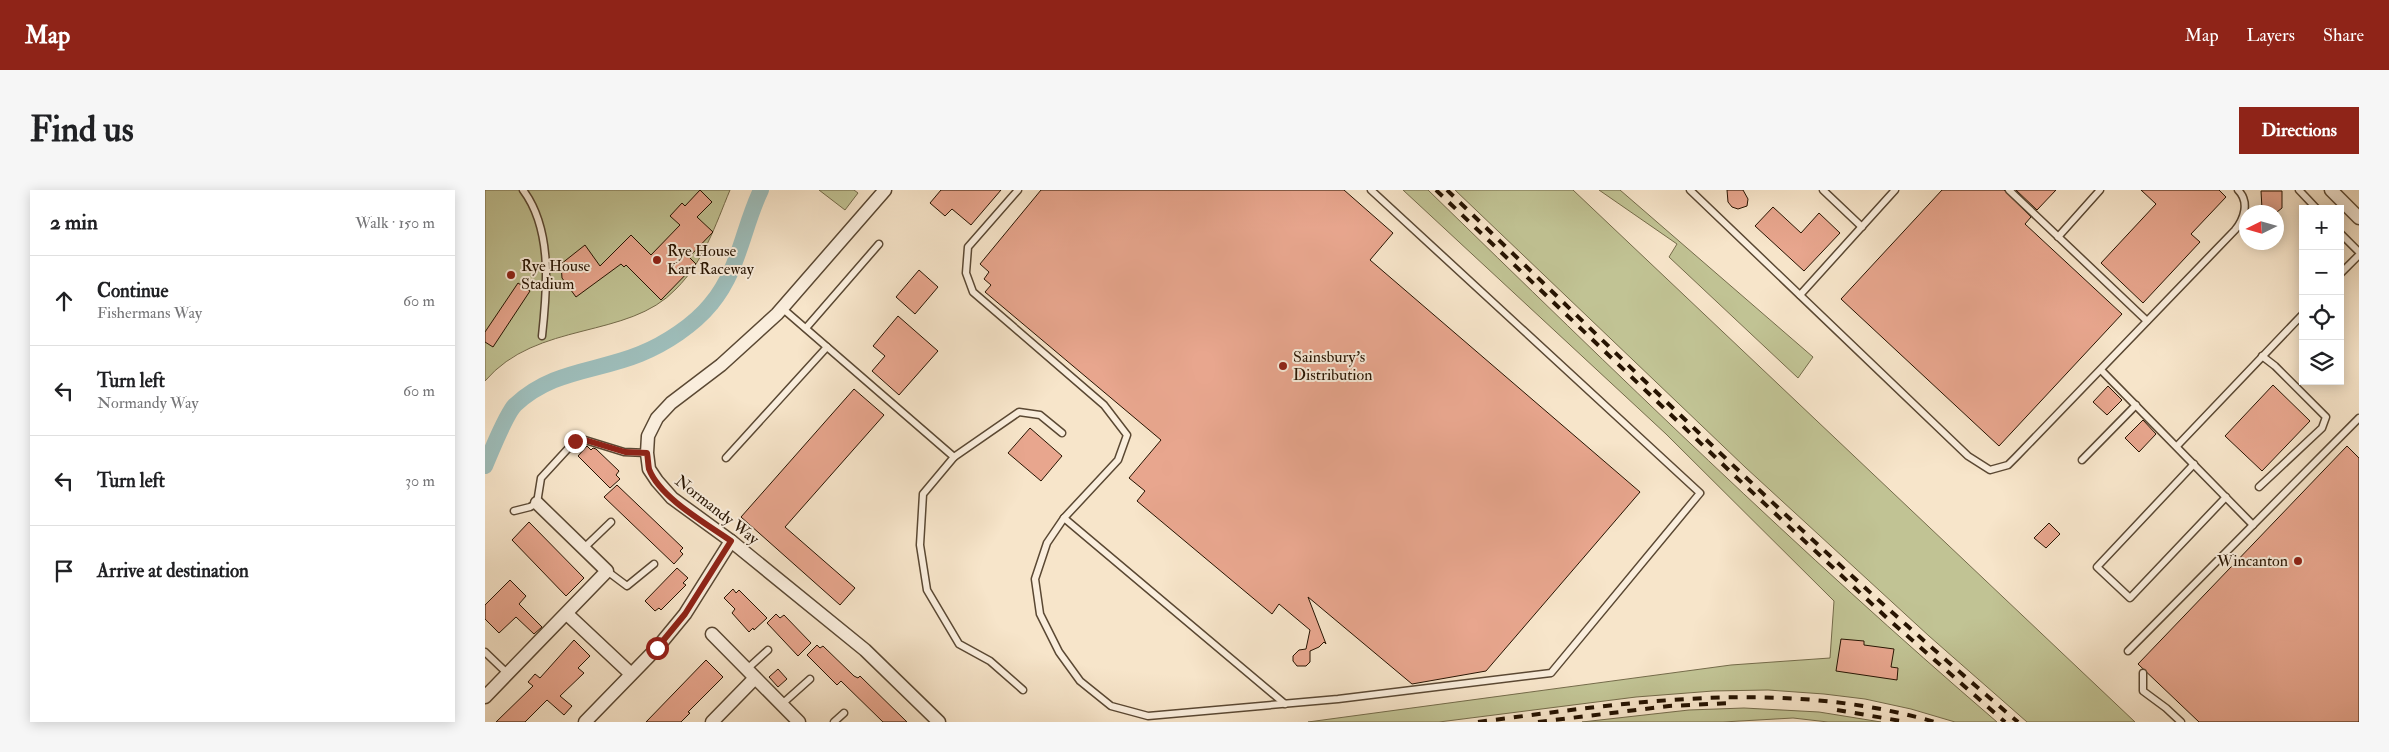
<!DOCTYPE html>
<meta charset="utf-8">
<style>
body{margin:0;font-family:"IM FELL Double Pica",serif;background:#f6f6f6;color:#202124}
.controls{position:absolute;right:15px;top:15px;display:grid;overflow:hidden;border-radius:0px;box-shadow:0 2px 12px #0003}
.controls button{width:45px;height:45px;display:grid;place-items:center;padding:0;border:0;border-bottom:1px solid #e0e0e0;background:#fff;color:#202124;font:25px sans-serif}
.compass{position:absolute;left:1754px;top:15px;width:45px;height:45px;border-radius:50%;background:#fff;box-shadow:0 2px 12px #0003;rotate:265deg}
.stop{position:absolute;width:15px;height:15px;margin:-11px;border:4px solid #8f2418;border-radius:50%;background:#fff}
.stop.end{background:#8f2418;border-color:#fff;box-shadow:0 1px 5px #0008}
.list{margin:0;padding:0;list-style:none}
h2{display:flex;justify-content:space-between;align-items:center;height:65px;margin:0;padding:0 20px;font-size:21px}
h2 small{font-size:16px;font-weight:400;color:#757577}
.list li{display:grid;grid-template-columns:32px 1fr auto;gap:15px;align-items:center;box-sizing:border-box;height:90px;padding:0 20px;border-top:1px solid #e0e0e0}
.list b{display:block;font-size:19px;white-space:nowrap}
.list p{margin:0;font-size:16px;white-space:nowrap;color:#757577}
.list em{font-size:16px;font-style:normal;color:#757577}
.icon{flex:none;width:28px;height:28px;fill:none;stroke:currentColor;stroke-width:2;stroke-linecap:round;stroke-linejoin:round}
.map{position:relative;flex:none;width:1874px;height:532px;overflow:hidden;border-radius:0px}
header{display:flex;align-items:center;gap:30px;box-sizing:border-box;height:70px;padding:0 25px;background:#8f2418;color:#fff}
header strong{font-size:24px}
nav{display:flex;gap:28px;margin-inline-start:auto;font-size:18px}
.intro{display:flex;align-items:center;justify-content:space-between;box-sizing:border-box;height:120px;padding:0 30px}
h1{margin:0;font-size:35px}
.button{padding:12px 22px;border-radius:0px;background:#8f2418;color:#fff;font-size:18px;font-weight:700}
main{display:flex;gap:30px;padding:0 30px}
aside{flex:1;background:#fff;border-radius:0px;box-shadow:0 2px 12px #0003}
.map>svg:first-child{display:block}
.green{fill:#c1c394;stroke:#746b4a}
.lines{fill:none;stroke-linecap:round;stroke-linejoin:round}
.canal{stroke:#9ebebb;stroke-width:16}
.building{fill:#e8a68e;stroke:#261301}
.lane-casing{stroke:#5a4833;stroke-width:9}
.street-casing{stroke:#5a4833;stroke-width:15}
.lane{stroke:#faeedd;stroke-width:6}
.street{stroke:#faeedd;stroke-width:12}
.rail{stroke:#261301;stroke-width:4;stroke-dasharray:9 9;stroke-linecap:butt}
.route{stroke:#8f2418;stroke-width:6}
.poi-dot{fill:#8f2418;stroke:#faeedd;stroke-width:2}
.labels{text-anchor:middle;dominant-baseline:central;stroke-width:4;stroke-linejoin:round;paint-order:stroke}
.poi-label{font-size:16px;fill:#261301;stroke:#faeedd;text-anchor:start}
.street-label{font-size:16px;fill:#261301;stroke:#faeedd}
</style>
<header>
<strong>Map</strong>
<nav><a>Map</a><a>Layers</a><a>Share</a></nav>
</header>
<div class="intro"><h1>Find us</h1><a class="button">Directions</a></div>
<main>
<aside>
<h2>2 min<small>Walk · 150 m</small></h2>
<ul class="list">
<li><svg class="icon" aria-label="ahead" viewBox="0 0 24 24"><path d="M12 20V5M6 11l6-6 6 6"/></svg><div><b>Continue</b><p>Fishermans Way</p></div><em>60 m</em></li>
<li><svg class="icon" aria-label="left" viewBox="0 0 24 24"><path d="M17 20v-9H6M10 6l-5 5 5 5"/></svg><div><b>Turn left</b><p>Normandy Way</p></div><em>60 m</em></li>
<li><svg class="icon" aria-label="left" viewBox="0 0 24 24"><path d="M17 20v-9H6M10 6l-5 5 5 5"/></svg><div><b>Turn left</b></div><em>30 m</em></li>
<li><svg class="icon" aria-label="arrive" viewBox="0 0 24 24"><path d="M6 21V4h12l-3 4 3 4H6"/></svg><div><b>Arrive at destination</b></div></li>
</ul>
</aside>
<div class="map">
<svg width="1874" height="532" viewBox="0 0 1874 532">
<rect width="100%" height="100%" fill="#f7e5ca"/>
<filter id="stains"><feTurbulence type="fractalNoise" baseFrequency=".004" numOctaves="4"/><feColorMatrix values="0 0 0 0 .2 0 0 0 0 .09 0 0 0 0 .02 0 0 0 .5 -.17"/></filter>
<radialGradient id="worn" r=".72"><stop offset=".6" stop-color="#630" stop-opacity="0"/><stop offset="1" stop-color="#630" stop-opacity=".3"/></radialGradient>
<!-- green -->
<g class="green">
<path d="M0 0H245C230 36 219 71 191 99 143 150 52 130 0 191Z"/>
<polygon points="334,0 369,0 373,3 360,20"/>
<path d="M918 0H943C1129 181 1315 363 1512 532H1470L1426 519 1380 509 1339 504 1283 500 1228 501 1151 507 954 532H823L1246 475 1345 468 1349 411 1181 244Z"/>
<polygon points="970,0 1088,0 1650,532 1542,532 1444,446 1260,277"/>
<polygon points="1114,0 1135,0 1328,167 1313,188 1184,67 1192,54"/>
<polygon points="1259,518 1334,522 1396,532 1343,532 1308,528 1238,532 1097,532 1204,520"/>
</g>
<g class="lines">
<!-- canal -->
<path class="canal" d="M0 276C6 262 21 224 30 215 67 180 111 182 155 164 180 154 209 135 226 114 254 81 258 37 276 0"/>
</g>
<!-- building -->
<g class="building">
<polygon points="215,0 227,12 212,27 228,42 204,67 211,74 176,110 141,75 139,77 136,74 91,107 77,88 76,74 100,55 115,76 146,45 166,65 195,35 185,26 197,13 200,16"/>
<polygon points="456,0 516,0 486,35 467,19 460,26 445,13"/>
<polygon points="556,0 859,0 908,43 885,70 1155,302 1001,481 927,494 823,407 841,454 839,452 834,457 825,461 825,472 821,476 812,476 808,471 808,466 814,460 821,459 825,440 794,414 787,424 652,311 660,301 644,288 676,250 500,102 506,95 499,89 504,82 495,74"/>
<polygon points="1242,0 1258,0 1263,9 1262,16 1253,19 1247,17 1243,12"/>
<polygon points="1457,0 1519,0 1546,27 1540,34 1637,124 1514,256 1356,109"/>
<polygon points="1531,0 1571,0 1552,20"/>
<polygon points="1656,0 1734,0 1741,7 1706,44 1715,52 1658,113 1616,73 1671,14"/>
<polygon points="1776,1 1797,1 1797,18 1792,22 1782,22 1777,19"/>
<polygon points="1288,17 1316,43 1334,23 1355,43 1319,81 1270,36"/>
<polygon points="434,80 453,97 430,124 411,107"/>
<polygon points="33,93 45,101 8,157 0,152 0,142"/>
<polygon points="413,126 453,161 414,205 387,181 400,166 388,156"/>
<polygon points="1788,195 1825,231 1777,281 1740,246"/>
<polygon points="1623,196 1637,210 1622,225 1608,212"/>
<polygon points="369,199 399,225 300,337 370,398 355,415 256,327"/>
<polygon points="1658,230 1671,244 1654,262 1640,248"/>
<polygon points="545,238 577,266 556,291 523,263"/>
<polygon points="102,256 106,260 108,258 111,259 134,281 131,285 135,289 125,298 93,266"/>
<polygon points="1862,256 1874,268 1874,532 1714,532 1653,474"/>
<polygon points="132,295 198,358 195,361 198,364 189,374 119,307"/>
<polygon points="44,332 99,388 81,406 27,350"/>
<polygon points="1564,333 1575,344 1561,358 1549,348"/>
<polygon points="192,378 203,388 198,393 201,395 176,420 174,418 170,421 160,411"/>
<polygon points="25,390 41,406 34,414 57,437 49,444 31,427 14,443 0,429 0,415"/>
<polygon points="248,399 251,403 254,400 282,428 269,440 268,438 264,442 247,423 250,419 239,408"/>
<polygon points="291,424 295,428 299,425 326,453 313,466 282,433"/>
<polygon points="1356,449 1379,451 1379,455 1409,459 1406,477 1413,478 1412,490 1351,481"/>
<polygon points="89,450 105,466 93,478 99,483 75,506 87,516 79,525 62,510 40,532 11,532 48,496 43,492 50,484 55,488"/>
<polygon points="332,455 335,458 338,456 369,486 373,488 375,486 422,532 398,532 356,491 352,495 322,465"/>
<polygon points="221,470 238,487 203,522 205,523 196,532 161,532"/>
<polygon points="293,479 302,489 293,497 284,487"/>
</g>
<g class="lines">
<defs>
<g id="lane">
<path d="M38 0C68 40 62 100 57 146"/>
<polyline points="533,0 483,57 481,83 488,102 619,215 642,245 633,270 579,328 562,353 550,389 555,424 574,462 595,491 626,516 663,526 853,509 1066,483 1215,303 886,0"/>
<path d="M1205 0 1483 266 1505 280 1523 275 1531 267 1750 40C1759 29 1765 12 1753 0"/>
<polyline points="1338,0 1377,37"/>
<polyline points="1524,0 1662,131"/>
<polyline points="1814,0 1832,19"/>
<polyline points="1855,43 1874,62"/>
<polyline points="1573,47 1615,0"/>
<polyline points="1855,84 1874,65"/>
<polyline points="1315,105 1410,0"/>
<polyline points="297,118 469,267 438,304 435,355 442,400 474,454 505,471 538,500"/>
<polyline points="321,138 394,54"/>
<polyline points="1616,180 1768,335"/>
<polyline points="1692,256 1818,124"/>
<polyline points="469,267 534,222 555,225 577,243"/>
<polyline points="241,268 342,157"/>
<polyline points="1597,270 1651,215"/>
<polyline points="1709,274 1612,377 1645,408 1741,307"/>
<polyline points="1774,297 1837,238 1841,227 1790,176 1777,166"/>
<polyline points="29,321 45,317 52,313 56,288 90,251 100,250 139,262 162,263"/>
<polyline points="579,328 800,514"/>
<polyline points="99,358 126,332"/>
<polyline points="122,381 142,396 169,374"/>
<polyline points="1643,461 1874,228"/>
<polyline points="0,462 23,484"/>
<polyline points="261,480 283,460"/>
<polyline points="1658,483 1658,501 1681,518 1696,532"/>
<polyline points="297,514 325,489"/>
<polyline points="349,532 359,523"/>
</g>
<g id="street">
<polyline points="400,0 292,124 236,175 186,213 172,228 163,246 162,263 164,279 172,291 187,308 246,351 380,460 454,532"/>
<polyline points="1846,0 1874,28"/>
<polyline points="82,424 146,484"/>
<polyline points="227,444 314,532"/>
<polyline points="0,507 122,381 52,313"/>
<polyline points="100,532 172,458 200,424 246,351"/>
<polyline points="227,532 270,488"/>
</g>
</defs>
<!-- lane casing -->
<use href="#lane" class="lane-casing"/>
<!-- street casing -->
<use href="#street" class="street-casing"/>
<!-- lane -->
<use href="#lane" class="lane"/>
<!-- street -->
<use href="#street" class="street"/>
<!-- rail -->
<g class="rail">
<polyline points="951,0 1251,287 1402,428 1520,532"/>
<path d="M962 0C1149 180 1334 364 1533 532"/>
<polyline points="1352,520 1416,531"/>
<path d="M993 532C1147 512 1298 488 1450 532"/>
<polyline points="1053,532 1184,516 1245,513"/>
</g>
</g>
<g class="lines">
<!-- route -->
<path class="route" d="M90 251 100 250 140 262 162 263C163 268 163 274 164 279 175 308 222 334 246 351L200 424 172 458"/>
</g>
<!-- markers -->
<g class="poi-dot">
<circle cx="172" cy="70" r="5"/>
<circle cx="26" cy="85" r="5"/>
<circle cx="798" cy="176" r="5"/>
<circle cx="1813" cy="371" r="5"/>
</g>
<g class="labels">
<!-- poi labels -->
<g class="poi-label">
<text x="182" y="61">Rye House<tspan x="182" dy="18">Kart Raceway</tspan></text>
<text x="36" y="76">Rye House<tspan x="36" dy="18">Stadium</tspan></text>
<text x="808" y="167">Sainsbury's<tspan x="808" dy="18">Distribution</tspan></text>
<text x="1803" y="371" text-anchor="end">Wincanton</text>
</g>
<!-- street labels -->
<g class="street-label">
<text transform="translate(232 320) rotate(38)">Normandy Way</text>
</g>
</g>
<rect width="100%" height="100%" filter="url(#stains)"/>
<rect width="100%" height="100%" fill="url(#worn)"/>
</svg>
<div class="controls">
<button>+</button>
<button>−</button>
<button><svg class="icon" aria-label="locate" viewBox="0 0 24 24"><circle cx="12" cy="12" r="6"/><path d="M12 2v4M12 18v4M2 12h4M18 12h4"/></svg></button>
<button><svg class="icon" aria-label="layers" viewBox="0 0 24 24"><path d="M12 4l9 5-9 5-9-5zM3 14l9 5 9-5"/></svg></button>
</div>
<svg class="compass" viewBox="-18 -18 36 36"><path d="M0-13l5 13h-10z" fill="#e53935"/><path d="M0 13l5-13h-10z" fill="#757577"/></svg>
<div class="stop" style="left:172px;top:458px"></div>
<div class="stop end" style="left:90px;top:251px"></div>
</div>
</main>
